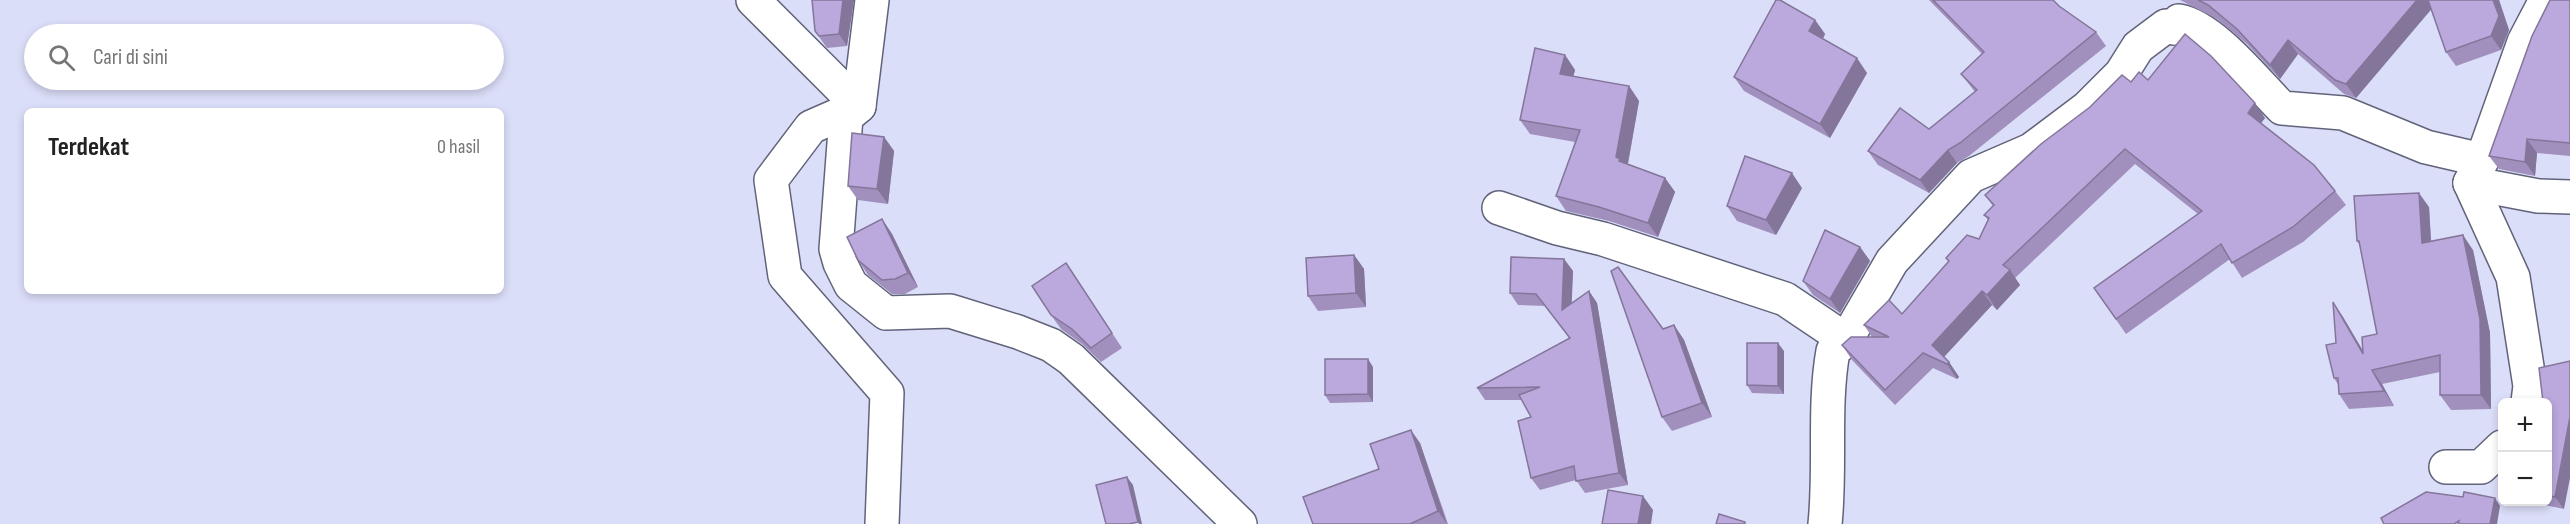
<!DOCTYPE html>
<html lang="id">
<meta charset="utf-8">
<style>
body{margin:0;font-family:"Sofia Sans Condensed",sans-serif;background:#f2f2f2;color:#222}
.controls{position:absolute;right:18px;bottom:18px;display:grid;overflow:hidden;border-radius:9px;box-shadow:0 3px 9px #0003}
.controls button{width:54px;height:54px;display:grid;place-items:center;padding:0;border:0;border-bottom:2px solid #e0e0e0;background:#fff;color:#222;font:30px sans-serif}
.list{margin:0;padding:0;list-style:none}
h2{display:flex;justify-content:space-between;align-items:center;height:78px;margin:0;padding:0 24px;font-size:26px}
h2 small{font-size:20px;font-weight:400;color:#767676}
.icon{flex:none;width:33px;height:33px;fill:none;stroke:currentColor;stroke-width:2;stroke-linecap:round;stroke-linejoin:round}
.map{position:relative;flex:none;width:2570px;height:524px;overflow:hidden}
.search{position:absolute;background:#fff;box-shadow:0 3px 9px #0003;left:24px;top:24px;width:480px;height:66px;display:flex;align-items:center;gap:15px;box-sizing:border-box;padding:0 21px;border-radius:33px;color:#767676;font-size:22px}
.panel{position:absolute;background:#fff;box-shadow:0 3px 9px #0003;left:24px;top:108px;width:480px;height:186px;border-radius:9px}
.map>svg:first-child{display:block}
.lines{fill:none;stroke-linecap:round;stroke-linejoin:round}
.minor-casing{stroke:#61637a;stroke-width:36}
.minor{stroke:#fff;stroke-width:33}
.wall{fill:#a190bd}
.shaded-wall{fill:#83769a}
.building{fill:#bba8dc;stroke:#83769a;stroke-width:1.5}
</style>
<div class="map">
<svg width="2570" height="524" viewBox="0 0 2570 524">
<rect width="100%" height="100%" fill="#dbdef8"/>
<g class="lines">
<defs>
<g id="minor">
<polyline points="753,0 859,106 811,127 771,180 785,276 887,393 882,524"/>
<polyline points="872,0 859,106 846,117 836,249 840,263 851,285 886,313 950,311 1018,332 1051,345 1071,359 1240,524"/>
<polyline points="2482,160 2524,42 2546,0"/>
<polyline points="2470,183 2513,277 2530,386 2528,402"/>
<polyline points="1499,208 1557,228 1603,239 1785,299 1846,340"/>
<polyline points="2446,467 2481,467 2502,447"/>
<path d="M1825 524C1831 466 1823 407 1833 351L1846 340 1892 261 1971 176 2031 150 2087 108 2121 74 2138 47 2166 26 2173 28 2179 21C2213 27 2257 83 2282 108L2343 113 2426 147 2482 160 2470 183 2538 196 2570 197"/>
</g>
</defs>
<!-- minor casing -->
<use href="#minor" class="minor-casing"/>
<!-- minor -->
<use href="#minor" class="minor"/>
</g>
<!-- wall -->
<g class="wall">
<polygon points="854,0 847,46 827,48 815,31"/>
<polygon points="1929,0 2053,0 2059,6 2096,32 2106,46 1969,156 1957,163 1929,193 1878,165 1868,151 1929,129 1975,92 1961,74 1982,54"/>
<polygon points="2180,0 2499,0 2509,30 2501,50 2456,66 2446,52 2431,9 2356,98 2344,94 2298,54 2280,79 2247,44 2217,19"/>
<polygon points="2570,0 2570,156 2537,153 2535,176 2499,169 2489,156"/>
<polygon points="1815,20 1825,34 1823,39 1867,73 1830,138 1744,91 1734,77"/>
<polygon points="1565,55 1575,70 1573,77 1629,86 1639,101 1628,164 1665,178 1675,192 1658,237 1609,221 1566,211 1556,196 1575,142 1530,134 1520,120"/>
<polygon points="2148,80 2265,118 2261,123 2335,191 2346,205 2303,242 2242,278 2230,259 2126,334 2094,288 2198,214 2135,164 2015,278 2020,285 1997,310 1992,305 1944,357 1949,362 1959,377 1957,379 1933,368 1895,405 1852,360 1842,345 1872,337 1864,325 1902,314 1949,262 1946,258 1979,239 1988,220 1984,215 1993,206 1985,195 2131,82"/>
<polygon points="884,137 894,151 888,204 858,200 848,186"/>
<polygon points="1802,188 1776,235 1737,221 1727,206"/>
<polygon points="2429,207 2431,242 2473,250 2490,333 2491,409 2451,410 2440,395 2440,372 2382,384 2394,406 2349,409 2339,394 2339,386 2334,378 2336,343 2333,302 2343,317 2363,351 2377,334 2360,246 2357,241"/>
<polygon points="882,219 892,234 918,287 905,294 892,294 868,275 858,260"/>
<polygon points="1860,247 1870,261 1840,313 1813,295 1803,281"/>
<polygon points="1354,255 1364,269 1366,307 1318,311 1308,296"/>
<polygon points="1564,259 1573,271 1571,303 1589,291 1597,303 1628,485 1585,493 1576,480 1540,490 1531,478 1531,417 1522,400 1485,400 1477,388 1569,338 1545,306 1518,305 1510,293"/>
<polygon points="1066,263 1122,348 1101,362 1082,344 1061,329 1051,315"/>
<polygon points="1674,325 1684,340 1712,417 1672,431 1662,417 1663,329"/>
<polygon points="1784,351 1784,394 1752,393 1747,385"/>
<polygon points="1373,367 1373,402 1330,403 1325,395"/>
<polygon points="1420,443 1448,524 1313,524 1379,469"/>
<polygon points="2547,461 2564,509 2525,501 2547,501"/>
</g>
<!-- shaded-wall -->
<g class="shaded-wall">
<polygon points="843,0 854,0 847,46 839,34"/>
<polygon points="2417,0 2432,0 2435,5 2356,98 2346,84"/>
<polygon points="2493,0 2499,0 2509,30 2501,50 2491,36"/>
<polygon points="1815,20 1825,34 1819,46 1809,31"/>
<polygon points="2288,40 2298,54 2280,79 2270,65"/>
<polygon points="1565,55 1575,70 1570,89 1560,74"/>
<polygon points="1857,58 1867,73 1830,138 1820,124"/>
<polygon points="1629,86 1639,101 1627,168 1616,157"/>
<polygon points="2255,103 2265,118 2258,127 2248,113"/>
<polygon points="884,137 894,151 888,204 877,189"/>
<polygon points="2527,139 2537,153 2535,176 2525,162"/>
<polygon points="1948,150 1957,163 1929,193 1920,180"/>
<polygon points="1792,173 1802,188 1776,235 1766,220"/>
<polygon points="1665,178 1675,192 1658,237 1648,223"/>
<polygon points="2419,193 2429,207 2432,258 2422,243"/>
<polygon points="882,219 892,234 918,287 908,273"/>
<polygon points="2463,235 2473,250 2490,333 2491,409 2481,395"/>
<polygon points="1860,247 1870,261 1840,313 1830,299"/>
<polygon points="1354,255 1364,269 1366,307 1356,293"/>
<polygon points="1564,259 1573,271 1571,322 1562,310"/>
<polygon points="2010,270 2020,285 1997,310 1987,295"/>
<polygon points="1589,291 1597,303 1628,485 1619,473"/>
<polygon points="1982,291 1992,305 1942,359 1932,345"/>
<polygon points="2333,302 2343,317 2373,368 2363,354"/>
<polygon points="1674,325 1684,340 1712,417 1702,403"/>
<polygon points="1778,343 1784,351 1784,394 1778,386"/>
<polygon points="1368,359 1373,367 1373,402 1368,394"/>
<polygon points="1949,362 1959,377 1957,379 1947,364"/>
<polygon points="2372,370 2382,384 2394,406 2384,391"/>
<polygon points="2570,417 2570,478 2564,509 2555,497"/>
<polygon points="1411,430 1420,443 1447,524 1438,511"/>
<polygon points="1127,477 1133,485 1142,524 1139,524 1138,522"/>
<polygon points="1643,496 1653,510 1651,524 1638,524"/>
<polygon points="2495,498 2500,506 2497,524 2490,524"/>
</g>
<!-- building -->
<g class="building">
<polygon points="812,0 843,0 839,34 819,36 815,31"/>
<polygon points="1776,0 1780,0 1815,20 1809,31 1857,58 1820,124 1734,77"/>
<polygon points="1933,0 2053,0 2059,6 2096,32 1960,143 1948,150 1920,180 1868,151 1900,108 1929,129 1977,90 1961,74 1984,52"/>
<polygon points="2198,0 2417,0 2346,84 2335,80 2288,40 2270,65 2237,29 2208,5"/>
<polygon points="2428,0 2493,0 2499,16 2491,36 2446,52"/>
<polygon points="2550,0 2570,0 2570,143 2527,139 2525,162 2489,156 2532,36"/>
<polygon points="2185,34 2211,56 2255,103 2248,113 2314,165 2335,191 2293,227 2232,263 2221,244 2116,319 2094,288 2202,211 2125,149 2003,265 2010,270 1987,295 1982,291 1932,345 1949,362 1947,364 1923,353 1885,390 1842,345 1851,337 1889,337 1864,325 1889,300 1902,314 1949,261 1946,258 1967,235 1979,239 1989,218 1984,215 1994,205 1985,195 2041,144 2090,107 2122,75 2131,82 2139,72 2148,80"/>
<polygon points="1535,48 1565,55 1560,74 1629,86 1616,157 1620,159 1619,161 1665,178 1648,223 1599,207 1556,196 1580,130 1520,120"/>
<polygon points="852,133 884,137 877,189 848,186"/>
<polygon points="1745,156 1792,173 1766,220 1727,206"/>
<polygon points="2419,193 2422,243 2463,235 2480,319 2481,395 2440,395 2440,355 2372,370 2384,391 2339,394 2338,378 2334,378 2326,345 2336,343 2333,302 2363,354 2362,337 2377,334 2359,241 2357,241 2354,196"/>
<polygon points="882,219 908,273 895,279 882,280 858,260 847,237"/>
<polygon points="1825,230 1860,247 1830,299 1803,281"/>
<polygon points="1354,255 1356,293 1308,296 1306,258"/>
<polygon points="1511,257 1564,259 1562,310 1589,291 1619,473 1576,481 1574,466 1531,478 1518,421 1531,417 1519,395 1540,387 1477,388 1570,338 1536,294 1510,293"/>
<polygon points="1066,263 1112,333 1091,348 1072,329 1051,315 1032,286"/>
<polygon points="1618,267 1663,329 1674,325 1702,403 1662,417 1611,271"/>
<polygon points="1747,343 1778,343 1778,386 1747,385"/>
<polygon points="1325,359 1368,359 1368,394 1325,395"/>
<polygon points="2570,361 2570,417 2555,497 2547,495 2547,461 2550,461 2547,442 2547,402 2543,402 2539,368"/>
<polygon points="1411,430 1438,511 1410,524 1313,524 1303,497 1379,469 1370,444"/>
<polygon points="1127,477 1138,522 1129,524 1106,524 1096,485"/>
<polygon points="1608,490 1643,496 1638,524 1602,524"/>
<polygon points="2426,492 2463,497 2464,492 2495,498 2490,524 2458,524 2459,521 2454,524 2384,524 2381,518"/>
<polygon points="1719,514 1745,522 1745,524 1716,524"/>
</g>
</svg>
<div class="controls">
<button>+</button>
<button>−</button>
</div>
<div class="search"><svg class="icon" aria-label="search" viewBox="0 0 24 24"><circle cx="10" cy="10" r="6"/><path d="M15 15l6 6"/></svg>Cari di sini</div>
<section class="panel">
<h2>Terdekat<small>0 hasil</small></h2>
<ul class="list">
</ul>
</section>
</div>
